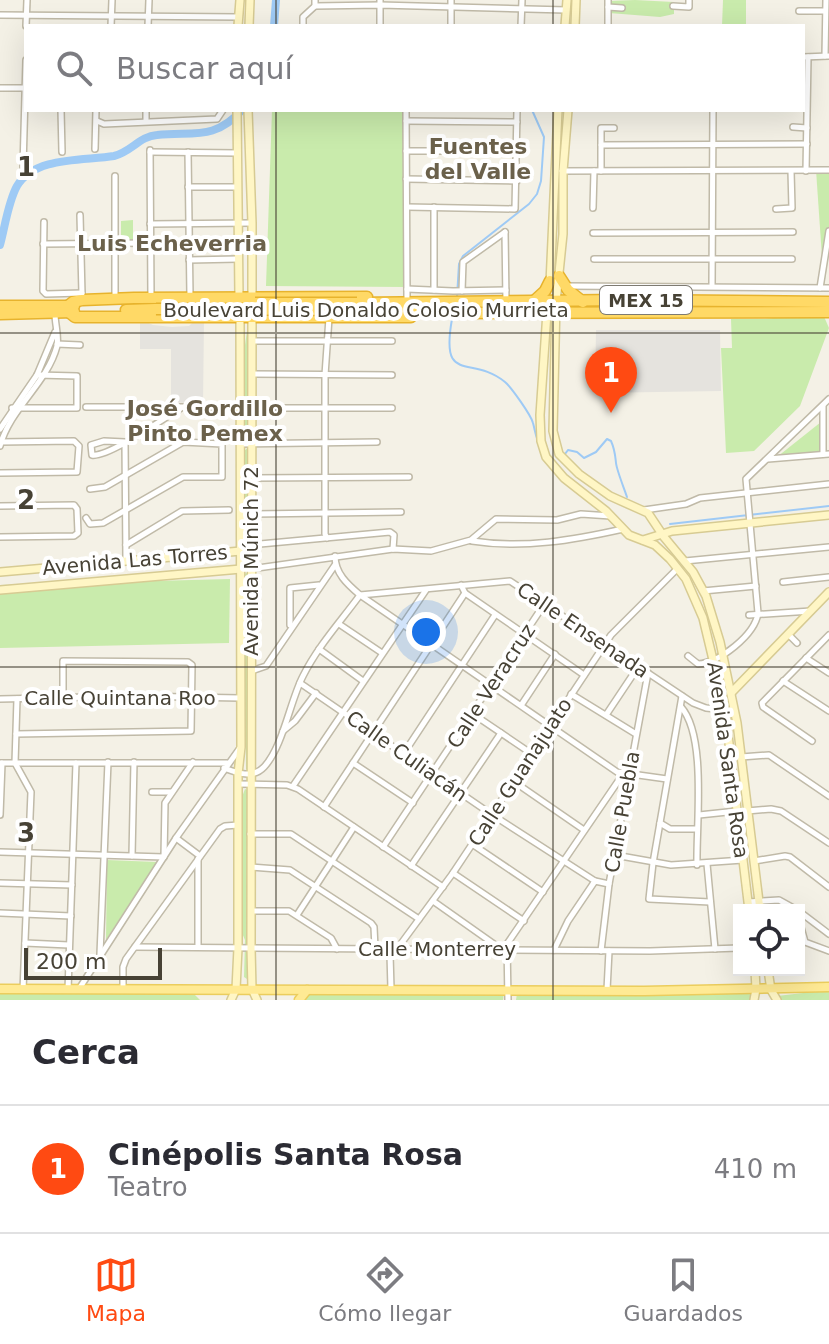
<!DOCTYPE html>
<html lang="es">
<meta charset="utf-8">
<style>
body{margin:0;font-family:"DejaVu Sans",sans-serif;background:#f7f7f7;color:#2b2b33}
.controls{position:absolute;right:24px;bottom:24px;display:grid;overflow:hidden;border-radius:0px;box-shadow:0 8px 32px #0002}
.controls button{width:72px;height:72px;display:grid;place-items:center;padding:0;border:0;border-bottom:2px solid #e1e1e2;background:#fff;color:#2b2b33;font:40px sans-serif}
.scale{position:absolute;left:24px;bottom:20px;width:138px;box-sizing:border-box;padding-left:8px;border:4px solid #474235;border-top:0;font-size:22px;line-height:28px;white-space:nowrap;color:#474235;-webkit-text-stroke:6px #fff;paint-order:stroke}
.you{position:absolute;left:426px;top:632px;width:28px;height:28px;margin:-20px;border:6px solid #fff;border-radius:50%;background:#1a73e8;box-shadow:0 0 0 12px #1a73e833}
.badge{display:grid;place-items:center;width:52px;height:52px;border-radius:50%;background:#ff4a12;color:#fff;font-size:26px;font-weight:700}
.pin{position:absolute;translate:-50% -66px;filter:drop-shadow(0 2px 4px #0008)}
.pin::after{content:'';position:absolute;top:42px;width:28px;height:24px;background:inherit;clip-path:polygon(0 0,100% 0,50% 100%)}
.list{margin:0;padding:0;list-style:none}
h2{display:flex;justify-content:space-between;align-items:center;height:104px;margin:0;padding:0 32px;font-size:34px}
h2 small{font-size:26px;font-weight:400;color:#7c7c81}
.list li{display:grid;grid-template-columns:52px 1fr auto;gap:24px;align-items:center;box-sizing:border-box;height:128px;padding:0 32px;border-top:2px solid #e1e1e2}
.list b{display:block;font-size:30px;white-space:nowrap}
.list p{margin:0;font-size:26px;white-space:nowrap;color:#7c7c81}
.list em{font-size:26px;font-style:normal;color:#7c7c81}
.icon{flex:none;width:44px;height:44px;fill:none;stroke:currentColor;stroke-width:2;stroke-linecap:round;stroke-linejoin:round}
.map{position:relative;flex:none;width:829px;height:1000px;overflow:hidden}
.search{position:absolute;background:#fff;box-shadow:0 8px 32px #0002;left:24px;right:24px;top:24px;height:88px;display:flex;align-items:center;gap:20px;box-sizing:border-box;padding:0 28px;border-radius:0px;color:#7c7c81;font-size:30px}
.sheet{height:232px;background:#fff}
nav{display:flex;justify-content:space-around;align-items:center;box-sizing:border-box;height:112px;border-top:2px solid #e1e1e2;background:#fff;font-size:22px;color:#7c7c81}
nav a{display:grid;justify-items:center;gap:4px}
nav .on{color:#ff4a12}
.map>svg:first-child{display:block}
.green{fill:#c9ebac}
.parking{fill:#e5e3de}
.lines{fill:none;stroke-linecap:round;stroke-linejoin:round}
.stream{stroke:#9ecaf5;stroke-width:2}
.river{stroke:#9ecaf5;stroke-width:8}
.street-casing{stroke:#c0baa8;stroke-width:8}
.secondary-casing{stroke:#d7cb93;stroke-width:10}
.primary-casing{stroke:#ebcd5d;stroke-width:11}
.highway-casing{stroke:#e7b32d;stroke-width:13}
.street{stroke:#fff;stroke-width:5}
.secondary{stroke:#fff6c5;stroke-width:7}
.primary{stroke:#ffea94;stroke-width:8}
.highway{stroke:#ffd966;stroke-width:10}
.highway-bridge-casing{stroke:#e7b32d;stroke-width:13;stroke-linecap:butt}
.highway-bridge{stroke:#ffd966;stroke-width:10}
.grid{fill:none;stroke:#474235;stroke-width:2;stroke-opacity:0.55}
.labels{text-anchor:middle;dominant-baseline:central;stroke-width:8;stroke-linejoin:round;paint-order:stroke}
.shield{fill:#fff;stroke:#7e7b72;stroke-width:2}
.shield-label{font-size:18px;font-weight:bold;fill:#474235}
.street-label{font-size:20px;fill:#474235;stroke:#fff}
.neighbourhood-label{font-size:22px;font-weight:bold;fill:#6b614b;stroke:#fff}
.grid-label{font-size:26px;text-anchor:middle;font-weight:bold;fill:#474235;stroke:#fff;stroke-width:8;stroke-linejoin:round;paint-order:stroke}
</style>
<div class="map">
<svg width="829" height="1000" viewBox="0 0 829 1000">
<rect width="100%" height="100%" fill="#f4f1e6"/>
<!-- green -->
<g class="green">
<polygon points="635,0 674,2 674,14 660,17 609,13 609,1"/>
<polygon points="723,0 746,0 746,26 722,26"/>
<polygon points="272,110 404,110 405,287 266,286"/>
<polygon points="816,170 829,171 829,253 824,286"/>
<polygon points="133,220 133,240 121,241 121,221"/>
<polygon points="822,312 829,328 800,406 754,451 726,453 721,348 732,348 731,319 765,319"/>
<polygon points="249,317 250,440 245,439 245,345"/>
<polygon points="821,422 824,451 777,457"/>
<polygon points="249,447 248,551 244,550 244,451"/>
<polygon points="247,573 249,577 249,771 246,769 244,574"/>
<polygon points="230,579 229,643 0,648 0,585"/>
<polygon points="245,789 249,791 247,979 244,977 245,940 242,933 242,797"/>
<polygon points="107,860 157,862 106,940"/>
<polygon points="190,990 200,1000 0,1000 0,993"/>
<polygon points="829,990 829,1000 778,1000 777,996"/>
<polygon points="504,991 503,1000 304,1000 313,992"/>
<polygon points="571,992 753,993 753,1000 516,1000 517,993"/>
</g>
<!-- parking -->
<g class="parking">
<polygon points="140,319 153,325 172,327 189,326 193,322 204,321 203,404 171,402 171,349 140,349"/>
<polygon points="596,330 720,330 721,391 595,393"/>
</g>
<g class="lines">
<!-- stream -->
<g class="stream">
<polyline points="457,297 459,264 463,256 529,204 537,194 541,181 544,137 532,110"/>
<path d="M452 319C440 386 471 354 505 382 511 387 531 415 533 423 535 430 535 434 538 441"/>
<path d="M565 454 568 450 577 452 584 458 596 452 607 439 611 441C615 450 615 454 616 463 617 471 624 488 627 497"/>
<polyline points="670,524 829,506"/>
</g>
<!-- river -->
<g class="river">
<polyline points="274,26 276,0"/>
<path d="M0 245C5 227 8 202 17 186 35 156 84 161 114 156 131 152 140 136 157 135 193 131 214 141 242 110"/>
</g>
<defs>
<g id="street">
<polyline points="315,6 380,5 566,10"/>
<polyline points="673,6 689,7 689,0"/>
<polyline points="608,7 622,8"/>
<polyline points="799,11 825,11"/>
<polyline points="0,15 238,17"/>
<polyline points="26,26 27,0"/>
<polyline points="111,26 112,0"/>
<polyline points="148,26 149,0"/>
<polyline points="303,26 303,17 315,6 315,0"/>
<polyline points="380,26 380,0"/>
<polyline points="451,26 451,0"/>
<polyline points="521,26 522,0"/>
<polyline points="608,26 608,0"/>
<polyline points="825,56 826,0"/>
<polyline points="803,57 829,56"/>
<polyline points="0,88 26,88"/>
<polyline points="61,110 62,152"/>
<polyline points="146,110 146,121"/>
<polyline points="406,110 407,298"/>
<polyline points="97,121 104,124 217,119 223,110"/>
<polyline points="406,121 517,122"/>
<polyline points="793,127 807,128"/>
<polyline points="601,145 807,144"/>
<polyline points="95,149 96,110"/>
<polyline points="150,150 151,297"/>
<polyline points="406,151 517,151"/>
<polyline points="150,152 238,153"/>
<polyline points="188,152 190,296"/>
<polyline points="23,167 26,60"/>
<polyline points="562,171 829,170"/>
<polyline points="601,171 601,128 614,128"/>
<polyline points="806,171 808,57"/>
<polyline points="406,179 517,181"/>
<polyline points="188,187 238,187"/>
<polyline points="407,207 515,209 517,110"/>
<polyline points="593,208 594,171"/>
<polyline points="776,209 792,208 791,171"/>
<polyline points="80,215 82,294"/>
<polyline points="44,222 43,291 46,294 82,293"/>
<polyline points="150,224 252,223"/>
<polyline points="505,232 506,301"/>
<polyline points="593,233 793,232"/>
<polyline points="43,244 150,243"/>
<polyline points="594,259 792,259"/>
<polyline points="189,260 238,259"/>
<polyline points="567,286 829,288"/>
<polyline points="712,286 713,110"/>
<polyline points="820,288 829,231"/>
<polyline points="407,289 453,291 506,290"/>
<polyline points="434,290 434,207"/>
<polyline points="462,291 463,262 505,232"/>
<polyline points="115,299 115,176"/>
<polyline points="252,341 392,341"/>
<polyline points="57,344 80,345"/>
<polyline points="252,374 392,375"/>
<polyline points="823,406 823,454"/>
<polyline points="86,407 239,407"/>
<polyline points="12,408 77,408 77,376 37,375"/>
<polyline points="252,408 392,408"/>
<polyline points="0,429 37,375 55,332"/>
<polyline points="0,442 74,441 79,446 77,472 0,473"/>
<polyline points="240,444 377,442"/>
<path d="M0 446C10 408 47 384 57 346 59 336 55 324 55 314"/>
<polyline points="768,459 829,454"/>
<polyline points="251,478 409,477"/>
<polyline points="0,506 74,505 77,509 78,533 74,536 0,537"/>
<polyline points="644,510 686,504 700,498 829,484"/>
<polyline points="252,514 401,512"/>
<polyline points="86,518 90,524 103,523 183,477 222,477 222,444 183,442 105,487 90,489"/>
<polyline points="327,538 325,534 325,375 329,318"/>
<path d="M472 541C523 549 574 540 623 529"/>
<polyline points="126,545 182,511 229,510"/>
<polyline points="251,552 260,544 390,532 394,535 393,549"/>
<path d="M335 556C335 573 347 584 360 595L617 772 667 779"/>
<path d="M126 560 125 442 104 441 91 445 92 455C108 458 164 418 181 408"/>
<polyline points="685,561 829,547"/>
<polyline points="250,569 393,549 431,551 471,540 496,519 557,520 581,514 611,516"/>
<polyline points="783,582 829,577"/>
<polyline points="461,585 465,593 584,675"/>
<polyline points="703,591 756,586"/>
<polyline points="749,615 811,611"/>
<polyline points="339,624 382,653"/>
<polyline points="290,625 290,588 319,585"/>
<polyline points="788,634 797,643"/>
<polyline points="319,649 363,681"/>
<path d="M688 656 698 664C719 663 755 635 758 613L746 479 829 399"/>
<polyline points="806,658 829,673"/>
<polyline points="251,671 266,666 335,565"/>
<polyline points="783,681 829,711"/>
<polyline points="300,683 491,814 595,881"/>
<polyline points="571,694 636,734"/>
<polyline points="682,696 653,863 649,899 710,902"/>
<polyline points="0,699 133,696 240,698"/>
<polyline points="17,699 15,763 31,792 23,990"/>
<polyline points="522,704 555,654"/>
<path d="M681 707C707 736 696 825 697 865"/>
<polyline points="473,714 532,754"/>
<polyline points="606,715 638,667"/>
<polyline points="283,731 295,721 316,693"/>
<polyline points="16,734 191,731 192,665 188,662 63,661 63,698"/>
<polyline points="812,741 763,707 762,703 829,635"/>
<polyline points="404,753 495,615"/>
<polyline points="741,757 769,755 829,796"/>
<polyline points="0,763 227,763"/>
<polyline points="353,763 413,803"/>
<path d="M224 768C237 773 253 779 264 767 283 747 290 701 303 676 318 646 341 621 360 595L510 581 693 703 706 708 725 710"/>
<polyline points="513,781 584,830"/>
<polyline points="238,784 287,785 298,789 443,887"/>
<polyline points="293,786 426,590"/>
<polyline points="152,792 171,792"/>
<polyline points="324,807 465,593"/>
<polyline points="747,811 771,809 781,811 829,843"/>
<polyline points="0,815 2,763"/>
<polyline points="699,815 737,811"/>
<polyline points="660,823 670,829 696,829"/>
<polyline points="250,834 291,834 419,919"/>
<polyline points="176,838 200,856"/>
<polyline points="472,844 543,892"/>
<polyline points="383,847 545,603"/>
<polyline points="0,852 164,857 165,803 193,762"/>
<polyline points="615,855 671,865 743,860"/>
<polyline points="132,856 134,762"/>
<polyline points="754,861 785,856 790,857 829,887"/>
<polyline points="707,864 715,949"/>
<polyline points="411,866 501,733"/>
<polyline points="251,867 290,870 371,923 374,927 375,948"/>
<polyline points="453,873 524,921"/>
<polyline points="0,883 72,885"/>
<polyline points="433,901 501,949"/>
<polyline points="748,902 779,900 797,910"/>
<polyline points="251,911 289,911 331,938 337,949"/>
<polyline points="800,912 829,934"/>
<polyline points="801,912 799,920 805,942 829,951"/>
<polyline points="0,913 71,916"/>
<polyline points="297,915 354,827"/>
<polyline points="25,943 69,945"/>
<polyline points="135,947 650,951 739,948"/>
<polyline points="198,947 198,859"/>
<polyline points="554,950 568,921 595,881 609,884"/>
<polyline points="601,951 609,884 648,673"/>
<polyline points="100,954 108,762"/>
<polyline points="79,989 176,838 240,748"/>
<polyline points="123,989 123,967 126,959 220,829 225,826 238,825"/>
<polyline points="391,989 390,954 400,945 453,873 611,635 678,568"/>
<polyline points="68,990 76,763"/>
<polyline points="607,990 609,951"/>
<polyline points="508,1000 507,944 623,774"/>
</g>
<g id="secondary">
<polyline points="238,26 240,0"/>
<polyline points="249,26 250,0"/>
<polyline points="565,26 567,0"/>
<polyline points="575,26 576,0"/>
<polyline points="237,110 239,297"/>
<polyline points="248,110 252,223 252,296"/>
<polyline points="568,110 563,171 563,234 556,302 553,431 559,454 579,474 610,496 648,513 664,537 693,572 706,596 720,642 737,723 760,910"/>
<polyline points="550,283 558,110"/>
<polyline points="547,312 540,415 541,441 546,457 564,478 606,511 629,535 655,545 670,559 686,579 703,618 725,710 749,910"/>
<polyline points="252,316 251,948 252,989 257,1000"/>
<polyline points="643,540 672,531 829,515"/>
<polyline points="0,572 241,551"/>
<polyline points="0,590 241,569"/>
<polyline points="731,693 829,592"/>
<polyline points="768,970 771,990 777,1000"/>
<polyline points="231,1000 236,989 238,948 238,774 241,747 240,316"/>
<polyline points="754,1000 756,989 755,970"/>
</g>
<g id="primary">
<polyline points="0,989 644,991 829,987"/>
<polyline points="299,1000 307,990"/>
</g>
<g id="highway">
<polyline points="559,276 568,290 583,302"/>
<polyline points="533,302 545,291 550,281"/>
<polyline points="357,303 622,300 829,302"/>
<polyline points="0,306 74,306"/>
<polyline points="68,306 73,302 82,300 134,298 367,297"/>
<polyline points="126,310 156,309"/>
<polyline points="357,310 461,313 829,312"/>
<polyline points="70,313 75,317 411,317"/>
<polyline points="0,314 74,312"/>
</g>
</defs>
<!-- street casing -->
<use href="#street" class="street-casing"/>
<!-- secondary casing -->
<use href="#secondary" class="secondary-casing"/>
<!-- primary casing -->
<use href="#primary" class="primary-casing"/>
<!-- highway casing -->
<use href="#highway" class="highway-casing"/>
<!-- street -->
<use href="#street" class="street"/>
<!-- secondary -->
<use href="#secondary" class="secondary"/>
<!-- primary -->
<use href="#primary" class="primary"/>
<!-- highway -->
<use href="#highway" class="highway"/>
<defs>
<g id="highway-bridge">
<polyline points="255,303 357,303"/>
<polyline points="156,309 357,310"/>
</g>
</defs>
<!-- highway-bridge casing -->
<use href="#highway-bridge" class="highway-bridge-casing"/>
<!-- highway-bridge -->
<use href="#highway-bridge" class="highway-bridge"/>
</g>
<!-- grid -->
<path class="grid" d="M276 0V26M553 0V26M276 110V1000M553 110V1000M0 333H829M0 667H829"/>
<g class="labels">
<!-- shield labels -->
<rect class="shield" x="600" y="286" width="92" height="28" rx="6"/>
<g class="shield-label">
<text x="646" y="300">MEX 15</text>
</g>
<!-- street labels -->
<g class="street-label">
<text x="366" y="310">Boulevard Luis Donaldo Colosio Murrieta</text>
<text transform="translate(135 560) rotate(-5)">Avenida Las Torres</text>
<text transform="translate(251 561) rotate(-90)">Avenida Múnich 72</text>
<text transform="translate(583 630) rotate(34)">Calle Ensenada</text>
<text transform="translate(491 686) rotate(-57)">Calle Veracruz</text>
<text x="120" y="698">Calle Quintana Roo</text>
<text transform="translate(407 756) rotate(35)">Calle Culiacán</text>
<text transform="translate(728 760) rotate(82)">Avenida Santa Rosa</text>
<text transform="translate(520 772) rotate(-57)">Calle Guanajuato</text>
<text transform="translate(622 812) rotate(-80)">Calle Puebla</text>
<text x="437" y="949">Calle Monterrey</text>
</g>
<!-- neighbourhood labels -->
<g class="neighbourhood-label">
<text x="478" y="146">Fuentes<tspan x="478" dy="25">del Valle</tspan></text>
<text x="172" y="243">Luis Echeverria</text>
<text x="205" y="408">José Gordillo<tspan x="205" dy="25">Pinto Pemex</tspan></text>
</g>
</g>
<g class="grid-label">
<text x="26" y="176">1</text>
<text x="26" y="509">2</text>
<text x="26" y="842">3</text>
</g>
</svg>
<div class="controls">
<button><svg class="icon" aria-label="locate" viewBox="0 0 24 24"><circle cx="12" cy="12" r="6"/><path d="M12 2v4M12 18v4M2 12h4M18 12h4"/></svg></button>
</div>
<div class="scale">200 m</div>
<div class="you"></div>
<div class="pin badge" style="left:611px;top:413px">1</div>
<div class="search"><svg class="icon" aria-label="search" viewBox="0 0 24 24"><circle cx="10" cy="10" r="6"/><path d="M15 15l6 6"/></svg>Buscar aquí</div>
</div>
<section class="sheet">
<h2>Cerca<small></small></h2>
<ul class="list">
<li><span class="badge">1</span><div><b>Cinépolis Santa Rosa</b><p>Teatro</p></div><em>410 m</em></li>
</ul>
</section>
<nav>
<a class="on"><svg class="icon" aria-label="map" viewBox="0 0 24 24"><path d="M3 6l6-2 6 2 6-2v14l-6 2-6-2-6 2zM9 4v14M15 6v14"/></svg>Mapa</a>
<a><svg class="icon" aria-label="directions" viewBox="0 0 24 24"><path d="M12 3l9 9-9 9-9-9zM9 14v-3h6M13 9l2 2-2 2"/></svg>Cómo llegar</a>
<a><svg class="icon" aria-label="saved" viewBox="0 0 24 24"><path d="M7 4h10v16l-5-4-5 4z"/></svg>Guardados</a>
</nav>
